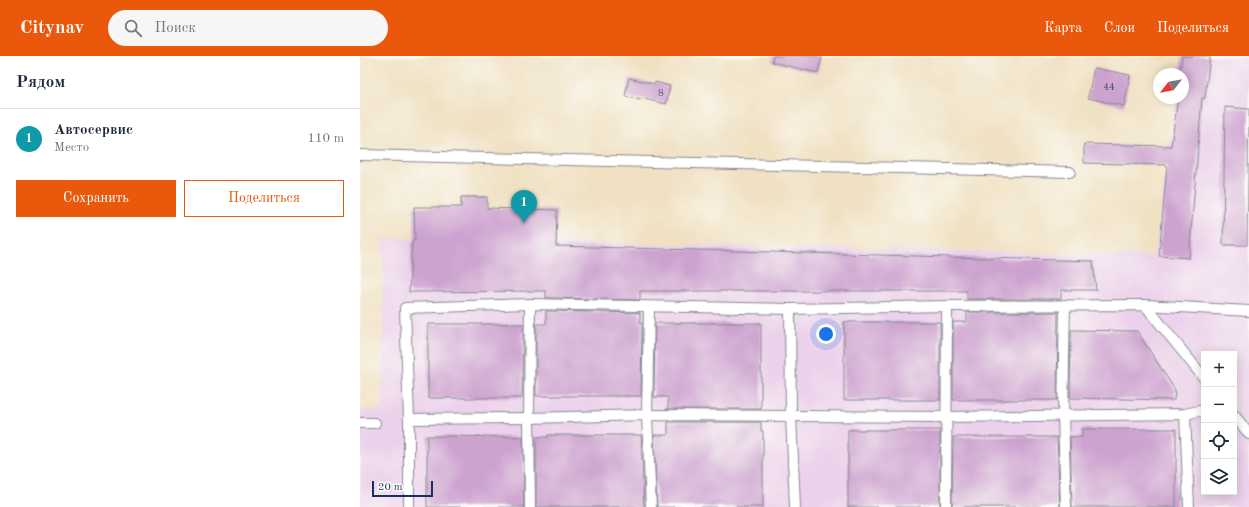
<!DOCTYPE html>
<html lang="ru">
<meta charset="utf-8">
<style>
body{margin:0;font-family:"Old Standard TT",serif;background:#f6f6f7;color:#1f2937}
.controls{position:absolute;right:12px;bottom:12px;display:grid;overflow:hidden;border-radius:0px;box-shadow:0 2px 10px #0003}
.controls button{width:36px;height:36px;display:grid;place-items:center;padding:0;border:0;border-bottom:1px solid #e0e1e3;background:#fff;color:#1f2937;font:20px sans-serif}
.compass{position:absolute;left:793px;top:12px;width:36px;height:36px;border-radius:50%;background:#fff;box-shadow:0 2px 10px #0003;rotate:239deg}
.scale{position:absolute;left:12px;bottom:10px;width:61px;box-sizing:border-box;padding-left:4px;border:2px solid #1b2f5e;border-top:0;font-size:11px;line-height:14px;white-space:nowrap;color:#1b2f5e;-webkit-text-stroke:3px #fdfcf7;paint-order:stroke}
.you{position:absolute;left:466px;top:278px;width:14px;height:14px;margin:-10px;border:3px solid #fff;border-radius:50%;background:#1a73e8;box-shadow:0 0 0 6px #1a73e833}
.badge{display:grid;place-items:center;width:26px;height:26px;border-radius:50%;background:#ea580c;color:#fff;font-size:13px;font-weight:700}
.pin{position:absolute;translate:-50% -33px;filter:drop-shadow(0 1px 2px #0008)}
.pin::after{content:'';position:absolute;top:21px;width:14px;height:12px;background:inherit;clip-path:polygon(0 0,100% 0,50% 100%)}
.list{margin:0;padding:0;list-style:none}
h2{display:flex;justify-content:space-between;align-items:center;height:52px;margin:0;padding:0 16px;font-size:17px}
h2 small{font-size:13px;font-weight:400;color:#747a83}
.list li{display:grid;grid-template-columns:26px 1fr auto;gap:12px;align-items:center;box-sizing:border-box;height:60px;padding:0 16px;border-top:1px solid #e0e1e3}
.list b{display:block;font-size:15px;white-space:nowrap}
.list p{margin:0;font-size:13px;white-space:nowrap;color:#747a83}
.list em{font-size:13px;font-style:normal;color:#747a83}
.actions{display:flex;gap:8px;padding:12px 16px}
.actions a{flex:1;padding:9px 0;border:1px solid #ea580c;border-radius:0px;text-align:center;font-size:14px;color:#ea580c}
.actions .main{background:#ea580c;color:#fff}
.icon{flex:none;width:22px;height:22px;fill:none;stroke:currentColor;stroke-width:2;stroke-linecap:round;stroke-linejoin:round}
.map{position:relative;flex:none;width:889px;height:451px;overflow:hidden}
header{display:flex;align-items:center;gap:24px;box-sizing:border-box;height:56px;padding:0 20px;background:#ea580c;color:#fff}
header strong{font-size:19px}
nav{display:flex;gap:22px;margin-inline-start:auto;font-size:14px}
.search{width:280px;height:36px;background:#f6f6f7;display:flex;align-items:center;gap:10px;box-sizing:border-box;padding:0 14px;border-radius:22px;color:#747a83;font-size:15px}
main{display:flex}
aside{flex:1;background:#fff}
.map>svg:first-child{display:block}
.built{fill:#ebd1eb;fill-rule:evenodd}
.building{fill:#cca2cf}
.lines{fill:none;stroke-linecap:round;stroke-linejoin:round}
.service-casing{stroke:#868890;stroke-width:12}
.service{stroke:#fff;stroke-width:10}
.labels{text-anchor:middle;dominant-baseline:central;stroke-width:3;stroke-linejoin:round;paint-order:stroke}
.number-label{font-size:10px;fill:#474c7a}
</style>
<header>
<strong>Citynav</strong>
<div class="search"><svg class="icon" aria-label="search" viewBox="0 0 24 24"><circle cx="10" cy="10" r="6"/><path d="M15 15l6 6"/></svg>Поиск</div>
<nav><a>Карта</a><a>Слои</a><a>Поделиться</a></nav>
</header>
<main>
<aside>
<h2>Рядом<small></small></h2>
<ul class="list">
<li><span class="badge" style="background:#0f9aa8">1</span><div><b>Автосервис</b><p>Место</p></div><em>110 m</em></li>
</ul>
<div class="actions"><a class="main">Сохранить</a><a>Поделиться</a></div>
</aside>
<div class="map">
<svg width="889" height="451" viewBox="0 0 889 451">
<rect width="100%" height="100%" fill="#fdfcf7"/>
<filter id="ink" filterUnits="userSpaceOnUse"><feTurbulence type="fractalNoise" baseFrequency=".025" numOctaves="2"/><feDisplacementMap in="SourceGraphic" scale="8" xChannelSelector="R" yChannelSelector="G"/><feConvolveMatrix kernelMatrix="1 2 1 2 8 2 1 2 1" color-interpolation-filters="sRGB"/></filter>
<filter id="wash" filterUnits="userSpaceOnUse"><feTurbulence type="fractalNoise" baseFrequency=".012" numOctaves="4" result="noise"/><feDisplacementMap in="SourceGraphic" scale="16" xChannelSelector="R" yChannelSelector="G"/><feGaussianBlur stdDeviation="0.9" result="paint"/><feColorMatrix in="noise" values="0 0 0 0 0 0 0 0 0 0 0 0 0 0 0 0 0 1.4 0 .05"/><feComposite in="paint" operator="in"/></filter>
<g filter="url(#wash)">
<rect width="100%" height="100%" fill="#f0e1c3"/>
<!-- built -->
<path class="built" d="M822 0H889V451H0V354L23 353V182L794 200 816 42H823V18H819ZM844 298H874V436H844Z"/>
<g id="blocks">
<!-- building -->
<g class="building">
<polygon points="413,0 462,0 458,17 412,6"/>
<polygon points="822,0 850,0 845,42 842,42 829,202 799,200 807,109 724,107 724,88 811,90 818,42 823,42 823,18 820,18"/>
<polygon points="734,12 770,19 764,50 728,42"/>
<polygon points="269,22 295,28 295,26 310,30 306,48 281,42 280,44 265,40"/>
<polygon points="865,51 889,53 887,189 863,189"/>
<polygon points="101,141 127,141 127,152 197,154 196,190 733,205 736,234 701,234 701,243 607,243 607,235 280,235 280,244 186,242 186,235 49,236 52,185 55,185 54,151 101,151"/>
<polygon points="186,255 280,257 280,267 282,267 281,340 176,340 176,268 186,268"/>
<polygon points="607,256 698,256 697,344 593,344 593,266 607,266"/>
<rect x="484" y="266" width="96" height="78"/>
<polygon points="295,267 401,267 401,353 308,353 308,341 294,341"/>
<polygon points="68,268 163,268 162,342 68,342"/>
<polygon points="711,274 777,275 815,334 814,344 710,342"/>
<polygon points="308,366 401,366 401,375 403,375 403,451 297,451 294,379 308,379"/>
<polygon points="722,373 816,373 816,451 712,451 710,381 722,381"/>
<rect x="488" y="374" width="92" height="77"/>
<polygon points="188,379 281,379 284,451 176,451 176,381 188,381"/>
<polygon points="67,380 163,381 164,451 67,451"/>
<polygon points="593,381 697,381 700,451 592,451"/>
</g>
</g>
</g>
<g filter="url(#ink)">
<use href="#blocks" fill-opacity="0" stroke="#868890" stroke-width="1"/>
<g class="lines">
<defs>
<g id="service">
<polyline points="0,99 710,116"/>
<polyline points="705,249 703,360 706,451"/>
<polyline points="785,249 844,322"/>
<polyline points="289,251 287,359 291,451"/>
<polyline points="825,358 829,451"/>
<polyline points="874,359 889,378"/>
<polyline points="49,363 169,362 287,359 586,361 825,358 844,354"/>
<polyline points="0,367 15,367"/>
<polyline points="49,451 49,363 45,252 170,248 430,253"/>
<polyline points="170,451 169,362 170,248"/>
<polyline points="435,451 431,359 430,253 587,250 785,249 889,255"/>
<polyline points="586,451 587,250"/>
</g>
</defs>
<!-- service casing -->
<use href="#service" class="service-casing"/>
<!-- service -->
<use href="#service" class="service"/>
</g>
</g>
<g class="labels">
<!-- number labels -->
<g class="number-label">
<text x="749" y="31">44</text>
<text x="301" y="37">8</text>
</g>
</g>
</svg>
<div class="controls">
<button>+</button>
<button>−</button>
<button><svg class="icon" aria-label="locate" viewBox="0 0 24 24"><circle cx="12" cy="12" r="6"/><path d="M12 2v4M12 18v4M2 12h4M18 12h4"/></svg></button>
<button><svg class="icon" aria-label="layers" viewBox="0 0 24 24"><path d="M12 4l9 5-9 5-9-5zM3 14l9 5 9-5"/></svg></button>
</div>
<svg class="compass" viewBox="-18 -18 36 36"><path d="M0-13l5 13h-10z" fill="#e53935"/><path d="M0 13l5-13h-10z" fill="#747a83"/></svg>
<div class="scale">20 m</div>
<div class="you"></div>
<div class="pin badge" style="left:164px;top:167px;background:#0f9aa8">1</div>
</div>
</main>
